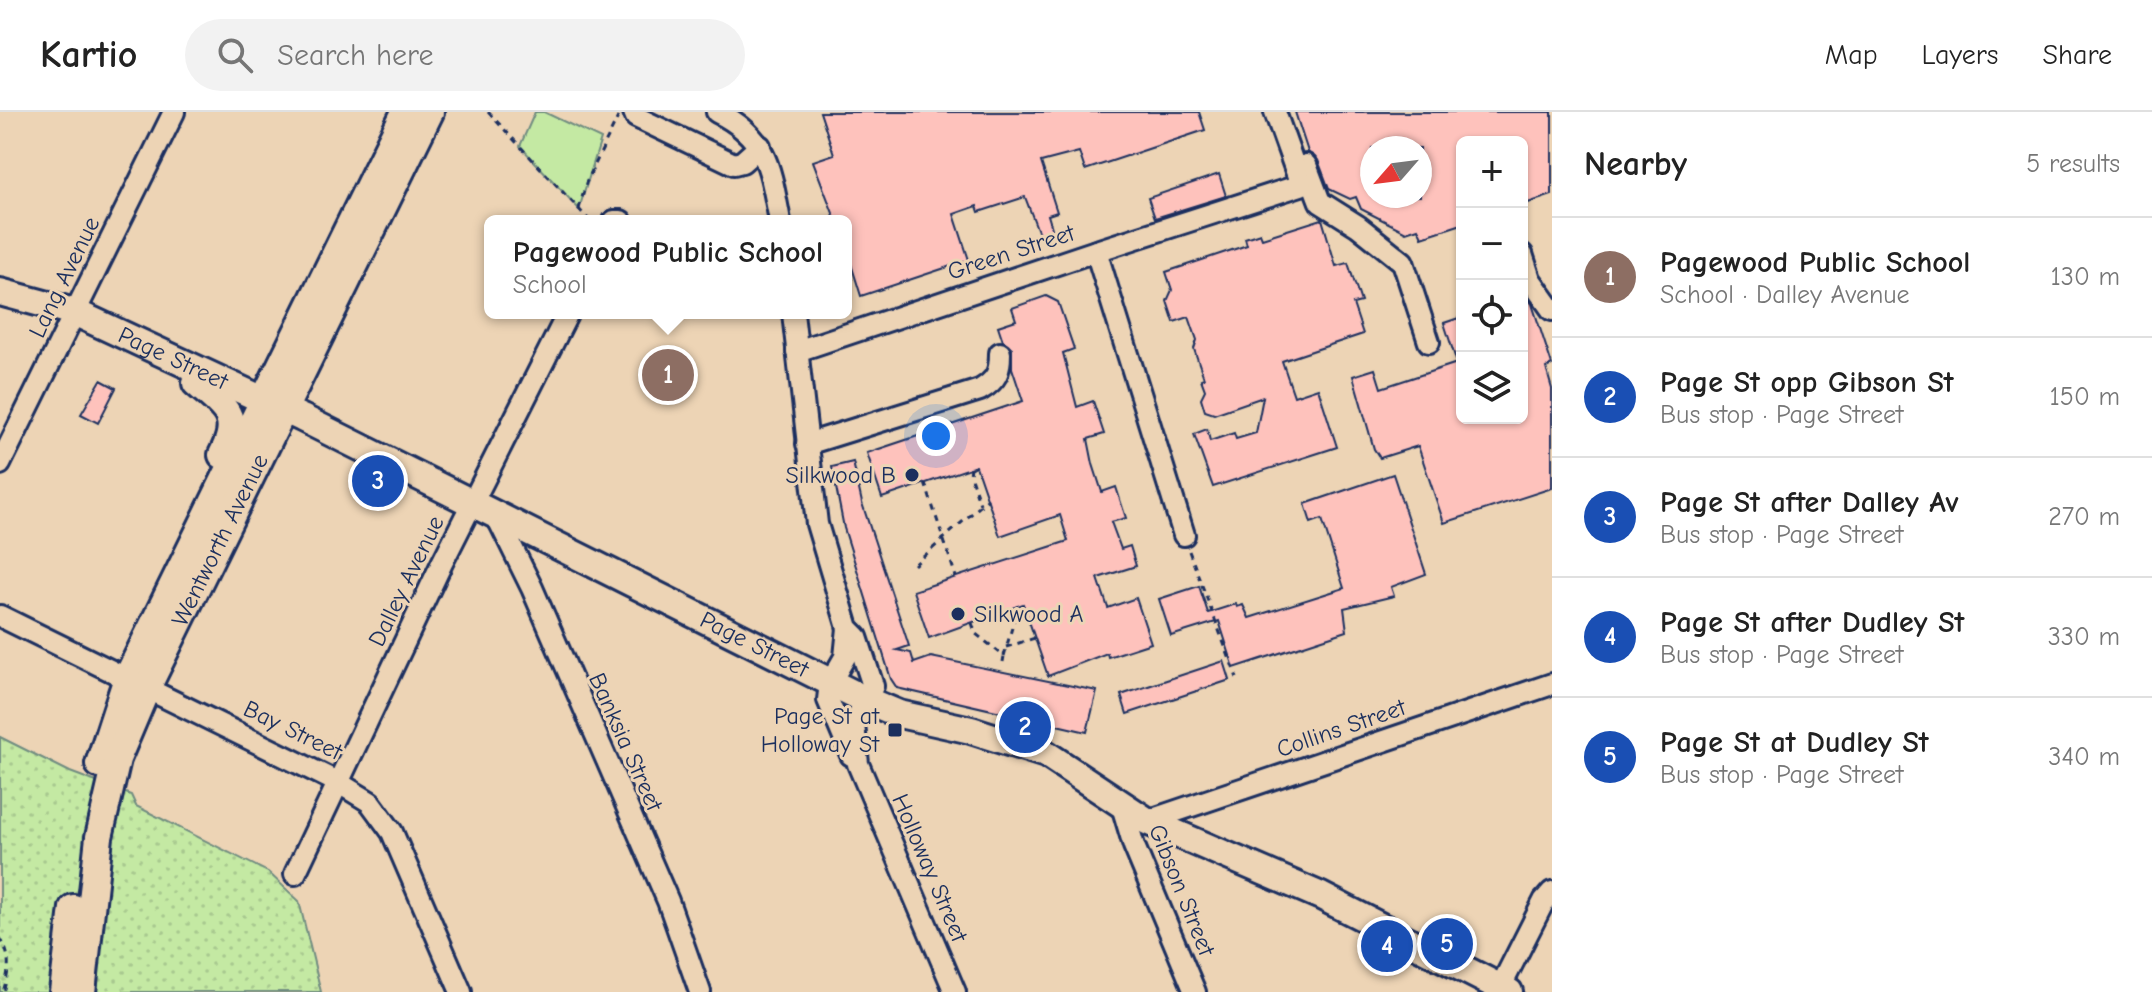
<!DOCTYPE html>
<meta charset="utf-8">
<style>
body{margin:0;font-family:"Comic Neue",sans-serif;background:#f2f2f2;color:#222}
.controls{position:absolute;right:24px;top:24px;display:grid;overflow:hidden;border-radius:12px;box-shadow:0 2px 6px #0004}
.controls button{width:72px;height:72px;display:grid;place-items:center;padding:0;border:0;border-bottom:2px solid #e0e0e0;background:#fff;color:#222;font:40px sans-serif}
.compass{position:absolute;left:1360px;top:24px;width:72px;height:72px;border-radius:50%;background:#fff;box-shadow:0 2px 6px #0004;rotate:242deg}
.you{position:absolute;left:936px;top:324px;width:28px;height:28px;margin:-20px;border:6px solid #fff;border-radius:50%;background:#1a73e8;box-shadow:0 0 0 12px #1a73e833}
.badge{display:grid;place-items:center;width:52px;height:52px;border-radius:50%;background:#1b2f5e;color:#fff;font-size:26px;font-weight:700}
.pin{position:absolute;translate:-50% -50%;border:4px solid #fff;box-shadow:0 2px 8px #0006}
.popup{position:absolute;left:484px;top:103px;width:368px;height:104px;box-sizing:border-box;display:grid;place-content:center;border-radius:12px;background:#fff;filter:drop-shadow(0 2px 6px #0005);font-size:26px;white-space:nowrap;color:#767676}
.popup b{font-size:30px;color:#222}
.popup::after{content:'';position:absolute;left:50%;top:100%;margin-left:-16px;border:16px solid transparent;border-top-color:#fff}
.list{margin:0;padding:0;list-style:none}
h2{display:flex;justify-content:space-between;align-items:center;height:104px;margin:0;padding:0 32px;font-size:34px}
h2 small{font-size:26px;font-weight:400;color:#767676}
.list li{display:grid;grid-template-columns:52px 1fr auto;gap:24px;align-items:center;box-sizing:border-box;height:120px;padding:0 32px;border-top:2px solid #e0e0e0}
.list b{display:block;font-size:30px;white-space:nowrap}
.list p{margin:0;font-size:26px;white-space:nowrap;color:#767676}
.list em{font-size:26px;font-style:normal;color:#767676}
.icon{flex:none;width:44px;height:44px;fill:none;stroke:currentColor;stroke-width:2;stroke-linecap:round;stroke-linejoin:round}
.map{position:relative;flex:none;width:1552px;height:880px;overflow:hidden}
header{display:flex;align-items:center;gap:48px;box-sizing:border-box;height:112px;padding:0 40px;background:#fff;border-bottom:2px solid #e0e0e0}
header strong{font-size:38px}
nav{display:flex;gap:44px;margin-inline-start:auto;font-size:28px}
.search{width:560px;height:72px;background:#f2f2f2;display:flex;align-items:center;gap:20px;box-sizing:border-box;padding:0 28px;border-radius:44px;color:#767676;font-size:30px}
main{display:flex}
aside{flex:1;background:#fff}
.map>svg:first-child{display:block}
.grass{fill:url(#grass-dots);stroke:#708c80;stroke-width:2}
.green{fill:#c4e9a3;stroke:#708c80;stroke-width:2}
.building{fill:#fec2bc;stroke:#1b2f5e;stroke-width:2;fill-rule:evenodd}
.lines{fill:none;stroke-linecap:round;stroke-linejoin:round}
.minor-casing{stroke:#1b2f5e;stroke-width:26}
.major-casing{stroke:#1b2f5e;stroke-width:32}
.path{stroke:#1b2f5e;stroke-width:3;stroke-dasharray:6 6;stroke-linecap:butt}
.minor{stroke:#edd4b5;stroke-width:20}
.major{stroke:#edd4b5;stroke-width:26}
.poi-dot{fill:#1b2f5e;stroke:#edd4b5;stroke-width:3}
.labels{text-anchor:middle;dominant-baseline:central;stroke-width:6;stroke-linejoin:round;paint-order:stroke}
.street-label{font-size:24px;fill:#1b2f5e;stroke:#edd4b5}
.poi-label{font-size:24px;fill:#1b2f5e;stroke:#edd4b5;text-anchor:end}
</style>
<header>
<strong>Kartio</strong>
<div class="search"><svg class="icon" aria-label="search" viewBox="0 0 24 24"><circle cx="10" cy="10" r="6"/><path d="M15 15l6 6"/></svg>Search here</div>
<nav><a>Map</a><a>Layers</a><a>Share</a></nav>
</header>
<main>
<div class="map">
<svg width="1552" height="880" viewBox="0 0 1552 880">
<defs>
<pattern id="grass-dots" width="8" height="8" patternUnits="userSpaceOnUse" patternTransform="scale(2)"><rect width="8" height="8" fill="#c4e9a3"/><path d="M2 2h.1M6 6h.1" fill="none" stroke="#a8c88f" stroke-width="1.8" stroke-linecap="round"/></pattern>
</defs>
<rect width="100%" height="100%" fill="#edd4b5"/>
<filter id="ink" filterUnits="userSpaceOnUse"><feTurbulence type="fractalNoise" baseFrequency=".0125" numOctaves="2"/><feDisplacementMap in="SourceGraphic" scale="16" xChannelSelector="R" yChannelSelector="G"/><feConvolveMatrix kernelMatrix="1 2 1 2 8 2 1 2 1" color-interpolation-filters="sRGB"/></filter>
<g filter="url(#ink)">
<!-- grass -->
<polygon class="grass" points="0,625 70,660 131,683 136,694 268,760 299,789 321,880 0,880"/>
<!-- green -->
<polygon class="green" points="535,0 544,0 601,27 579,97 520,34"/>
<!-- building -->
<g class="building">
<polygon points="820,0 1199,0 1205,18 1085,58 1079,40 1041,50 1057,100 1048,103 1054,123 1041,127 1025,85 979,100 977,94 954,102 969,148 861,184 851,152 846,154 846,109 836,109 813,49 834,42"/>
<path d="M1295 0H1552V83L1522 93V30H1462V112L1422 125 1418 116 1406 120 1361 97 1356 85 1350 87 1329 77 1318 48 1308 40ZM1372 36H1420V84H1372Z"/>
<polygon points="1219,62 1226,84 1155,106 1148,86"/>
<polygon points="1322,107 1336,154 1348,151 1361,190 1353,192 1363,222 1282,249 1294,284 1318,276 1337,335 1213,375 1194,322 1207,317 1210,329 1234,321 1236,327 1256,321 1263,285 1214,302 1205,299 1201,286 1205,278 1201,267 1204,266 1194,237 1197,228 1189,205 1174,210 1167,189 1172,178 1166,160 1247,133 1245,126 1260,121 1262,126"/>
<polygon points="1522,178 1532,192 1552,253 1546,256 1552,277 1552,376 1444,411 1418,334 1380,346 1374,337 1353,264 1375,257 1381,276 1457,251 1444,211 1462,205 1462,306 1522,306"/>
<polygon points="1046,184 1058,190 1074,237 1063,241 1077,295 1093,289 1104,322 1088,327 1093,352 1102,380 1116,375 1126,406 1111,410 1121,437 1130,434 1136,454 1098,466 1108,496 1136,486 1151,531 1108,545 1107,541 1048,564 1023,492 929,526 913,479 1068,429 1060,403 1000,424 976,354 882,386 867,341 1023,289 1012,256 1012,236 1003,229 998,214 1016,208 1012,196"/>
<polygon points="101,268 116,276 98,311 81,302"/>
<polygon points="853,350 862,391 909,534 897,538 911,541 914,551 931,545 1097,579 1087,620 897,576 891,567 844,416 832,355"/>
<polygon points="1393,362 1426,462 1391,475 1394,484 1344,496 1347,519 1234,556 1219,509 1171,524 1159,487 1199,474 1208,501 1236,492 1237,495 1243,493 1249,506 1344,476 1322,407 1311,411 1305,392"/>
<polygon points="1224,549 1230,568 1127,602 1121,583"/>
</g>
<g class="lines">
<defs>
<g id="minor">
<polyline points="634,0 636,5 734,52 742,50 760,34"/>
<path d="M717 0C768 25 770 57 780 109"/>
<polyline points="1306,53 1320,90 1358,114 1403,150 1429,230"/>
<polyline points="614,109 621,109"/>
<polyline points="1096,139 1301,73 1275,0"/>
<polyline points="1522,142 1530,167 1552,198"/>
<polyline points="793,201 817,412 848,516 857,525 873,574 854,612 858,652 955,880"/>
<polyline points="797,239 1096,139 1184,423"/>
<path d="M807 332 980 278C997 268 1000 260 1000 241"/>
<polyline points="0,352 174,0"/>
<polyline points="497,405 532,476 668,789 700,880"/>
<polyline points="0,504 339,671 370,690 392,720 461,880"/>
<polyline points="848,516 845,545 830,571 828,588 851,643"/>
<polyline points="1122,694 1134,734 1195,880"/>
<polyline points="1147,709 1552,572"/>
<polyline points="295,762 442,451 568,201"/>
<polyline points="1498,880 1544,789 1552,780"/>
</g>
<g id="major">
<path id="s1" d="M0 180 74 200 302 306 868 589 899 602 971 618 1046 642 1147 709 1321 784 1509 880"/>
<path d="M196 271C223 295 243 303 222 343"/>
<polyline points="99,652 127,566 405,0"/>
<polyline points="63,880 73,796"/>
<path id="s2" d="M82 880 99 725 117 647 147 576 430 0"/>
</g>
</defs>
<!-- minor casing -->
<use href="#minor" class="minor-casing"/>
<!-- major casing -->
<use href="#major" class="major-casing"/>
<!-- path -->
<g class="path">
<polyline points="488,0 590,109"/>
<polyline points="579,97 586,71 618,5"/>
<polyline points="971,355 970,363 980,392"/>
<polyline points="925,371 956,465"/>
<polyline points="1189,439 1237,566"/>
<polyline points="914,453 988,387"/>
<polyline points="972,511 976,522 1004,544 1003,550"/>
<polyline points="1006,535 1035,526"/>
<polyline points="1004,544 1018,494"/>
<path d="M0 826C12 844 9 860 3 880"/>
</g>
<!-- minor -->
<use href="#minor" class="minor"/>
<!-- major -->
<use href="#major" class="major"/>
</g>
</g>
<!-- markers -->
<g class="poi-dot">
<circle cx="912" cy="363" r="8"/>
<circle cx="958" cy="502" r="8"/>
<rect x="887" y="610" width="16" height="16" rx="4"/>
</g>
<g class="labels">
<!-- street labels -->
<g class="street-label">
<text transform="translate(1011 140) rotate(-18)">Green Street</text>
<text transform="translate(64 165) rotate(-64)">Lang Avenue</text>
<text stroke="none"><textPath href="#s1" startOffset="186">Page Street</textPath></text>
<text stroke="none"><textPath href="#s2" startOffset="478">Wentworth Avenue</textPath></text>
<text transform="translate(406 469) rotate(-64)">Dalley Avenue</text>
<text stroke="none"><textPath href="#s1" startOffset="834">Page Street</textPath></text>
<text transform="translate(1341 616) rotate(-19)">Collins Street</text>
<text transform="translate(293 618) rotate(26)">Bay Street</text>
<text transform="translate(626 630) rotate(66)">Banksia Street</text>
<text transform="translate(930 756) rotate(67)">Holloway Street</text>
<text transform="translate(1182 778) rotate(68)">Gibson Street</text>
</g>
<!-- poi labels -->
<g class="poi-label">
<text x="896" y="363">Silkwood B</text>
<text x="974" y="502" text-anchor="start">Silkwood A</text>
<text x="879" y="604">Page St at<tspan x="879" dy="28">Holloway St</tspan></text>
</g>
</g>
</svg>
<div class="controls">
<button>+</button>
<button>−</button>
<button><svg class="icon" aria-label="locate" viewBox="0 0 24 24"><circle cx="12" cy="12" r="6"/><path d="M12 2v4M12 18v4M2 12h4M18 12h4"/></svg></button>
<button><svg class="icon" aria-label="layers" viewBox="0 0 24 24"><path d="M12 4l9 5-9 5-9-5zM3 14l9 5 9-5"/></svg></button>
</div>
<svg class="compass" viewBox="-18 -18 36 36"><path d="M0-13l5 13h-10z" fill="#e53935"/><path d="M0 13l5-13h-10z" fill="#767676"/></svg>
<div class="you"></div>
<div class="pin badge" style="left:668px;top:263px;background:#8d6e63">1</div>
<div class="popup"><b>Pagewood Public School</b>School</div>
<div class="pin badge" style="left:1025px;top:615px;background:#1a4fb4">2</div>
<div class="pin badge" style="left:378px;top:369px;background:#1a4fb4">3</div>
<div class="pin badge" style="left:1387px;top:834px;background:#1a4fb4">4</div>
<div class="pin badge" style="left:1447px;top:832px;background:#1a4fb4">5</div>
</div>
<aside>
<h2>Nearby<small>5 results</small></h2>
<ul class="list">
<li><span class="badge" style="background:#8d6e63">1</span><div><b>Pagewood Public School</b><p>School · Dalley Avenue</p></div><em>130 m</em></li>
<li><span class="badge" style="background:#1a4fb4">2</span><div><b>Page St opp Gibson St</b><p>Bus stop · Page Street</p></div><em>150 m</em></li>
<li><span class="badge" style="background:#1a4fb4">3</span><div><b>Page St after Dalley Av</b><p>Bus stop · Page Street</p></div><em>270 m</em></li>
<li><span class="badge" style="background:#1a4fb4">4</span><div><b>Page St after Dudley St</b><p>Bus stop · Page Street</p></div><em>330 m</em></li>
<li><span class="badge" style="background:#1a4fb4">5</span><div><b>Page St at Dudley St</b><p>Bus stop · Page Street</p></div><em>340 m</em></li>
</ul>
</aside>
</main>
